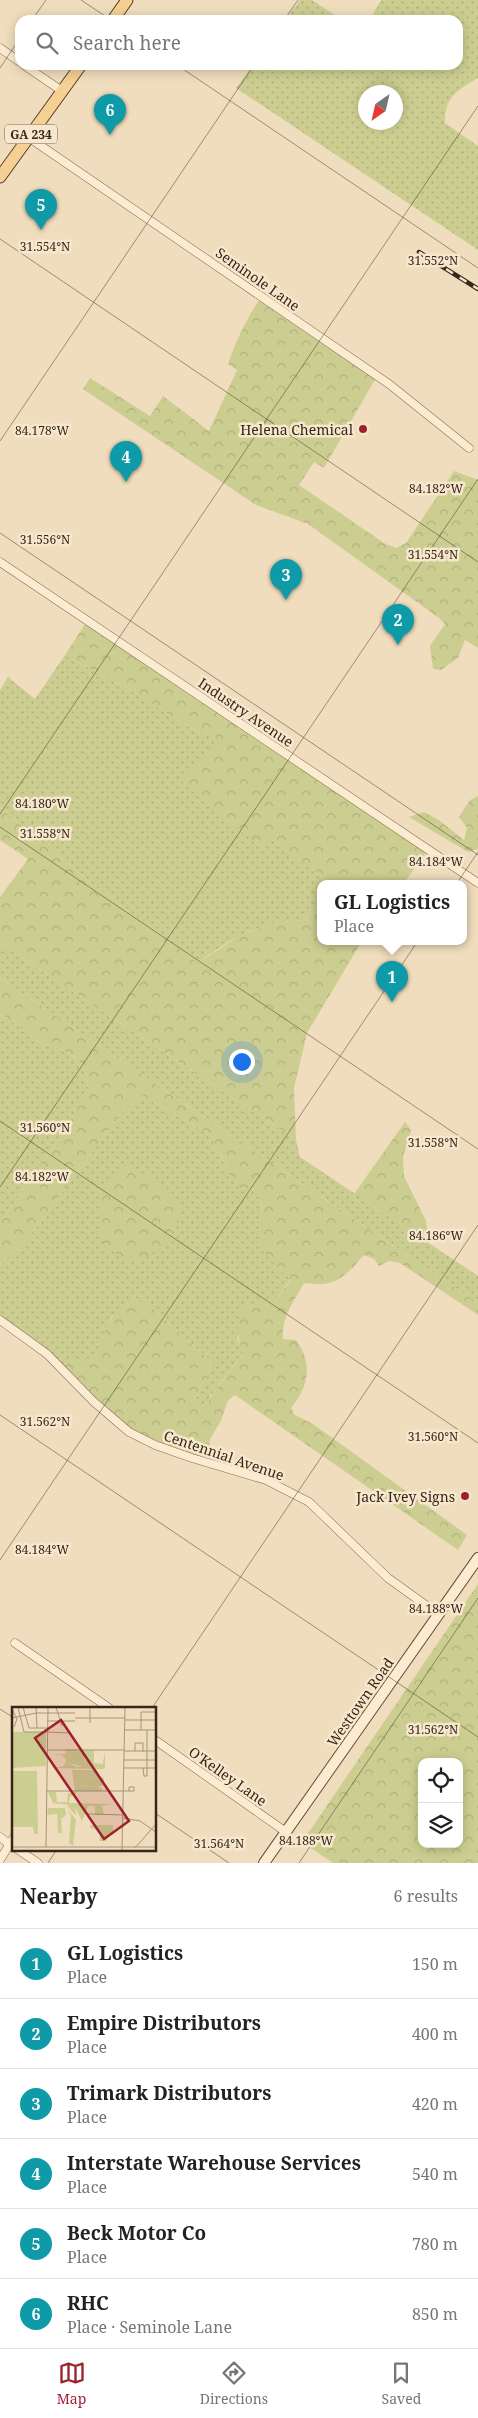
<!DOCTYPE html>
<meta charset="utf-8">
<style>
body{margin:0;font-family:"Noto Serif",serif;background:#f6f6f6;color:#222}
.controls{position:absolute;right:15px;bottom:15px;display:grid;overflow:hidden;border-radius:10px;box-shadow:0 2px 12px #0003}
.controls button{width:45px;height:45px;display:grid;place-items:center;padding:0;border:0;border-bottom:1px solid #e0e0e0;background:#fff;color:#222;font:25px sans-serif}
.compass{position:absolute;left:358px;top:85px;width:45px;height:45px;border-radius:50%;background:#fff;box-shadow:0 2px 12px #0003;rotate:214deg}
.you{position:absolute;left:241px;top:1061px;width:18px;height:18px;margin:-12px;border:4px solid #fff;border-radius:50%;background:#1a73e8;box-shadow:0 0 0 8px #1a73e833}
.badge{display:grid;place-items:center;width:32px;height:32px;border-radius:50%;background:#9b222d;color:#fff;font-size:16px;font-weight:700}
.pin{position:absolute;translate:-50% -41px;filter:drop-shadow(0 1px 2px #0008)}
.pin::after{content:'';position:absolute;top:26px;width:18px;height:15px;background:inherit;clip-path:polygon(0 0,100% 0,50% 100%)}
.popup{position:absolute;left:317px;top:880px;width:150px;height:65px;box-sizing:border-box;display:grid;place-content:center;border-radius:10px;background:#fff;filter:drop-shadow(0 1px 4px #0005);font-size:16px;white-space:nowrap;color:#767676}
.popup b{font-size:19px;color:#222}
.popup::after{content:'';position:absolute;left:50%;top:100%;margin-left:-10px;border:10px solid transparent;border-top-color:#fff}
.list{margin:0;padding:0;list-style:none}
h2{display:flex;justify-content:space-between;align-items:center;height:65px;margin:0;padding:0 20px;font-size:21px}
h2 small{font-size:16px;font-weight:400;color:#767676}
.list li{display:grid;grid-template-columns:32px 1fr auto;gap:15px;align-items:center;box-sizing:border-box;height:70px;padding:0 20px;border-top:1px solid #e0e0e0}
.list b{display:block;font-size:19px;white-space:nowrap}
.list p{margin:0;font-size:16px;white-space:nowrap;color:#767676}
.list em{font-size:16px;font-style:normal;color:#767676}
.icon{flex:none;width:28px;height:28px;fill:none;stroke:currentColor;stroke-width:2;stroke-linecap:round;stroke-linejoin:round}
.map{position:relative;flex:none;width:478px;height:1863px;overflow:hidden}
.search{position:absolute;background:#fff;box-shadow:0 2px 12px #0003;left:15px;right:15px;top:15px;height:55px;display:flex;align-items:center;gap:12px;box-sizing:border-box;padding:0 18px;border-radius:15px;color:#767676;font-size:19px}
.sheet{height:485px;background:#fff}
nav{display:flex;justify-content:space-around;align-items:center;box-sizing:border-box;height:70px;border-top:1px solid #e0e0e0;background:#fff;font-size:14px;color:#767676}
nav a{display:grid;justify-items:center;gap:2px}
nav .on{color:#9b222d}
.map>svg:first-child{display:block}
.grass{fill:url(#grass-dots);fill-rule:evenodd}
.forest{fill:url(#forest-crowns);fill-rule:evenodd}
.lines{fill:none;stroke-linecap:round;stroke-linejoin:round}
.street-casing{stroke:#896d55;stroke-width:9}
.secondary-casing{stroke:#6a4e39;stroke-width:12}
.primary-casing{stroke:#563b2a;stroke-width:13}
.street{stroke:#faebd1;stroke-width:8}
.secondary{stroke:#faebd1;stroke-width:10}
.primary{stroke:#f6cf92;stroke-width:11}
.rail-casing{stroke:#37261b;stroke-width:4.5}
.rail{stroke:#f7e8cd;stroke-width:2.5;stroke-dasharray:8;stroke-linecap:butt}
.ticks{fill:none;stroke:#37261b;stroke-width:1;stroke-opacity:0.45}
.poi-dot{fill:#9b222d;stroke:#f7e8cd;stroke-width:2}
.labels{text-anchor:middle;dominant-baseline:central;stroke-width:5;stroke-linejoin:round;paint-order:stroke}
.shield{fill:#f7e8cd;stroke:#716050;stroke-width:1}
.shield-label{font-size:12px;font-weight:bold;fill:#37261b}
.street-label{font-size:14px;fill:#37261b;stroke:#f7e8cd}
.poi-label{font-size:14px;fill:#37261b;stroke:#f7e8cd;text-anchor:end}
.inset-road{fill:none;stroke:#a6947c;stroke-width:1}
.view{fill:#9b222d;fill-opacity:0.15;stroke:#9b222d;stroke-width:2.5}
.inset-edge{fill:none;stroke:#37261b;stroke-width:2.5}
.ticks-label{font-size:12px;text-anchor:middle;fill:#37261b;stroke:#f7e8cd;stroke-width:5;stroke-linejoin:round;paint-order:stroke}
</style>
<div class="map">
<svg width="478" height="1863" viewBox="0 0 478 1863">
<defs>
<pattern id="grass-dots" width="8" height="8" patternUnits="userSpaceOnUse" patternTransform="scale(1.25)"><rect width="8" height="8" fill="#ccce91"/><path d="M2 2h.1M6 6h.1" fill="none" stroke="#b0b17c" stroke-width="1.8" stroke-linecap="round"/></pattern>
<pattern id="forest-crowns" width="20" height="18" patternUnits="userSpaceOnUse" patternTransform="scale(1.25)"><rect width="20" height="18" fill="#ccce91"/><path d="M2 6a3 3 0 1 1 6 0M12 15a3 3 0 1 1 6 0" fill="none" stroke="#b0b17c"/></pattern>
</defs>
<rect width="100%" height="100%" fill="#f0ddbd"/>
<!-- grass -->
<g class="grass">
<polygon points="300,0 312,0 342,20 285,20"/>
<path d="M381 0H478V78C458 90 444 97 445 123L478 146V250L236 88 253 65H458V20H370ZM396 92V122H366V92Z"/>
<path d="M65 655 134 692 192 729 220 738 183 782 261 847 269 838 331 883H321V902L304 920C259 923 234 936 198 963L102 892 0 808V690L8 677 35 699Z"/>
<polygon points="0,943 296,1140 300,1157 478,1276 478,1303 0,978"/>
<polygon points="0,1013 42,1044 61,1049 78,1059 86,1071 88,1089 63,1133 0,1223"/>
<polygon points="142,1095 212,1136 225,1165 241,1188 258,1190 262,1208 259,1233 277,1268 291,1279 274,1302 262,1302 237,1337 243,1353 210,1397 205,1408 196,1398 213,1363 148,1304 112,1316 96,1355 64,1370 0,1320 0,1265 26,1241 120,1115"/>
</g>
<!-- forest -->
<g class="forest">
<path d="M261 297 377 376 324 468 314 462 299 485 384 543 396 548 406 543 454 471 478 480V648L465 640 458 658 441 670 433 669 430 646 445 624 439 618 308 524 256 505 83 389 90 378 150 416 163 396 209 431 237 370 228 364C236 340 247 318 261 297Z"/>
<polygon points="87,621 428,850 404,883 331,883 270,839 261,847 182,782 219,738 192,729 134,692 65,655"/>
<polygon points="478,796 478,849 468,852 409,817 424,812 439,820 464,840 467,828 459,817 470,800"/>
<polygon points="0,808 102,892 198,963 239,936 275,922 304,920 321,902 321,941 362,941 307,1033 294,1088 296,1140 0,943 0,897 28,859 0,840"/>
<path d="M0 978 478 1303V1315L400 1263 389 1261 379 1266 374 1259 364 1255C345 1277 335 1288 304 1283 294 1301 281 1318 283 1339L296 1340C313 1363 309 1387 291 1408L295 1415 313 1424 467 1535 458 1550 235 1395 228 1400 221 1421 210 1439 208 1463 129 1432 64 1370 67 1361 72 1358 84 1360 96 1355C105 1333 111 1307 135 1298L148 1304 213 1363 196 1398 205 1407 210 1398 243 1353C236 1335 236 1324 244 1307L262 1302H274L291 1280 277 1268 262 1249 259 1233 262 1208 258 1190 241 1188 233 1182 212 1136 142 1095 120 1115 26 1241 0 1265V1223L63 1133 88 1089 86 1071 78 1059 61 1049 42 1044 0 1013Z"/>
<polygon points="405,1122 411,1130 403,1157 404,1176 426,1221 429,1243 354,1194"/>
<polygon points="127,1162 152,1180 181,1208 177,1227 162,1246 143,1259 123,1258 104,1246 101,1236 99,1196 104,1184"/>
<path d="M478 1584V1863H333L302 1842ZM422 1762H459V1844H422Z"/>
</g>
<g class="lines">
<defs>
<g id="street">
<polyline points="0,48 20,62"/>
<polyline points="24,65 62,91"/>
<polyline points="28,137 389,384 469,448"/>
<polyline points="0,562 478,883"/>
<polyline points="0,1320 47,1354 94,1402 129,1432 155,1445 192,1458 266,1480 309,1502 388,1578 438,1614"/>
<polyline points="15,1643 109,1708"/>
<polyline points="155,1740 286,1832"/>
<polyline points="0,1837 12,1846"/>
<polyline points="17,1849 38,1863"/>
<polyline points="0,1860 14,1837"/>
</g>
<polyline id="secondary" points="264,1863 478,1558"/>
<g id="primary">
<polyline points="113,20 127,0"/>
<polyline points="0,177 81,65"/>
</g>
</defs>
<!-- street casing -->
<use href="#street" class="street-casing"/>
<!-- secondary casing -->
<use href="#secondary" class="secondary-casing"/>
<!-- primary casing -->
<use href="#primary" class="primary-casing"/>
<!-- street -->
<use href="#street" class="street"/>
<!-- secondary -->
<use href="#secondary" class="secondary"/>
<!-- primary -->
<use href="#primary" class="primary"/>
<defs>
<polyline id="rail" points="419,252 478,289"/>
</defs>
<!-- rail casing -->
<use href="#rail" class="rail-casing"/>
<!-- rail -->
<use href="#rail" class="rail"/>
</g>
<!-- ticks -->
<path class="ticks" d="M81 0 111 20M32 20 46 0M284 20 298 0M177 65 478 268M0 68 20 38M0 239 478 562M0 441 254 65M0 533 478 855M0 814 478 106M0 827 478 1149M0 1121 478 1443M0 1187 478 479M0 1415 478 1737M0 1560 478 852M152 1708 478 1225M0 1709 14 1718M155 1813 229 1863M48 1863 57 1849M299 1863 478 1598"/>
<!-- markers -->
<g class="poi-dot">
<circle cx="363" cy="429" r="5"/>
<circle cx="465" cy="1496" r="5"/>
</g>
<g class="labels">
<!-- shield labels -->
<rect class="shield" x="5" y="124.5" width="52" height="19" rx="4"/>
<g class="shield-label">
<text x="31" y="134">GA 234</text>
</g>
<!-- street labels -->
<g class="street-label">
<text transform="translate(258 279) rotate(35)">Seminole Lane</text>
<text transform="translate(246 712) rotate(34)">Industry Avenue</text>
<text transform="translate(224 1455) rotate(19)">Centennial Avenue</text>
<text transform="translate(360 1702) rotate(-55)">Westtown Road</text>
<text transform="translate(228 1776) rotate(35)">O'Kelley Lane</text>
</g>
<!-- poi labels -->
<g class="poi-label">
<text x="353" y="429">Helena Chemical</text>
<text x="455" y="1496">Jack Ivey Signs</text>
</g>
</g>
<!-- overview -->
<g transform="translate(12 1707)">
<rect width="144" height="144" fill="#f0ddbd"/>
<path d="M73 43 70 60 55 55V45L63 44 82 43V56L90 57 92 62H39L88 61 74 59ZM71 69 92 71V78L79 82V79L67 78ZM78 118H101V126H97L94 134H87L89 124 78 121Z" fill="#ccce91"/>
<path d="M0 25H34V59L0 61ZM53 42H64L63 49 55 46V55L64 60H70L71 43 74 59 90 60 93 45V61H39L52 59 54 53 50 48 36 47H54ZM60 63H85V68L92 71 72 69 67 78 90 81V84H63ZM0 64H25L26 127H22L21 120H0ZM36 85H44L45 95H55L56 86 65 85 58 90 57 96 99 97 90 99 92 108H83V99H76L70 114 63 100 64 109 55 98H59L41 96ZM36 101H53L54 108 49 112 50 126H46L45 107 35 108ZM55 101 64 113 61 139 57 136 59 109Z" fill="#ccce91"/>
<path class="inset-road" d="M6 0 12 25H35M11 0 17 21H35M24 0 25 21M44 0 50 19M78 0V16M0 2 5 12 2 20M0 11 24 6H63M63 11H113M113 13H144M35 14H63M113 23H144M129 23V5H144M35 25 57 26M35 43H112M112 44H144M123 44V36H131V45M112 53H144M112 61H144M131 61 132 69H135V23M34 84H122V80H117V84M76 107 111 108M111 111 128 114 144 125M0 140H144M34 140 36 0M123 141 144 117M110 143 113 0"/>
<path class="view" d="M49 13 117 114 92 132 23 31Z"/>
<rect width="144" height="144" class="inset-edge"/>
</g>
<g class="ticks-label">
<text x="45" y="251">31.554°N</text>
<text x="433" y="265">31.552°N</text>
<text x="42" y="435">84.178°W</text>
<text x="436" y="493">84.182°W</text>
<text x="45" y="544">31.556°N</text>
<text x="433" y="559">31.554°N</text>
<text x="42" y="808">84.180°W</text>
<text x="45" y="838">31.558°N</text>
<text x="436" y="866">84.184°W</text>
<text x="45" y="1132">31.560°N</text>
<text x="433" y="1147">31.558°N</text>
<text x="42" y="1181">84.182°W</text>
<text x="436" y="1240">84.186°W</text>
<text x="45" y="1426">31.562°N</text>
<text x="433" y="1441">31.560°N</text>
<text x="42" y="1554">84.184°W</text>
<text x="436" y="1613">84.188°W</text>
<text x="433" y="1734">31.562°N</text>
<text x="306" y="1845">84.188°W</text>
<text x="219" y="1848">31.564°N</text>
</g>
</svg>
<div class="controls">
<button><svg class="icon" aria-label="locate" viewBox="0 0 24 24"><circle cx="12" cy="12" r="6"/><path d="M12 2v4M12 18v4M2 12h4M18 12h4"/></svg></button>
<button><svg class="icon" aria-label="layers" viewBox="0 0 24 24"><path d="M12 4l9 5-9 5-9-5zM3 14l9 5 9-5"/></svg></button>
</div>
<svg class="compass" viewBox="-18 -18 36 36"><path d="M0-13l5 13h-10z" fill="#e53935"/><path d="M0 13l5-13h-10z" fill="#767676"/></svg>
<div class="you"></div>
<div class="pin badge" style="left:392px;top:1002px;background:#0f9aa8">1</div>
<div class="popup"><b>GL Logistics</b>Place</div>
<div class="pin badge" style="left:398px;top:645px;background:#0f9aa8">2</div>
<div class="pin badge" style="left:286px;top:600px;background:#0f9aa8">3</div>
<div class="pin badge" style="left:126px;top:482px;background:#0f9aa8">4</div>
<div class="pin badge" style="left:41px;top:230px;background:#0f9aa8">5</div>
<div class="pin badge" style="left:110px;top:135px;background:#0f9aa8">6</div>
<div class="search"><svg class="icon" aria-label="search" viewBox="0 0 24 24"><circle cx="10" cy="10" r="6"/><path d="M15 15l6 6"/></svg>Search here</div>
</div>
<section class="sheet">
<h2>Nearby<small>6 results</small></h2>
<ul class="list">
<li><span class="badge" style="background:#0f9aa8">1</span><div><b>GL Logistics</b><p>Place</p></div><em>150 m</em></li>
<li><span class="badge" style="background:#0f9aa8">2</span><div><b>Empire Distributors</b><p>Place</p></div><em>400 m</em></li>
<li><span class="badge" style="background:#0f9aa8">3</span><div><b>Trimark Distributors</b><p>Place</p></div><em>420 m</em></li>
<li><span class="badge" style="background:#0f9aa8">4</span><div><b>Interstate Warehouse Services</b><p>Place</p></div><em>540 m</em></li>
<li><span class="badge" style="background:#0f9aa8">5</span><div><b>Beck Motor Co</b><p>Place</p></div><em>780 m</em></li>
<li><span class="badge" style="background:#0f9aa8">6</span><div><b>RHC</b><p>Place · Seminole Lane</p></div><em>850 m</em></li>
</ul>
</section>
<nav>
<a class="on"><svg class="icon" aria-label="map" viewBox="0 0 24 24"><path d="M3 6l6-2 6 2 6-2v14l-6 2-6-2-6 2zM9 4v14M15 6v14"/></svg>Map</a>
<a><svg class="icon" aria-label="directions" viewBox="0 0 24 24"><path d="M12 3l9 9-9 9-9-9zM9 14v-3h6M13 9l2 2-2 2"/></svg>Directions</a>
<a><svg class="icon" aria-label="saved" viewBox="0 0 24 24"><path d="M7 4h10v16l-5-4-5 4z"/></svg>Saved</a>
</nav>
